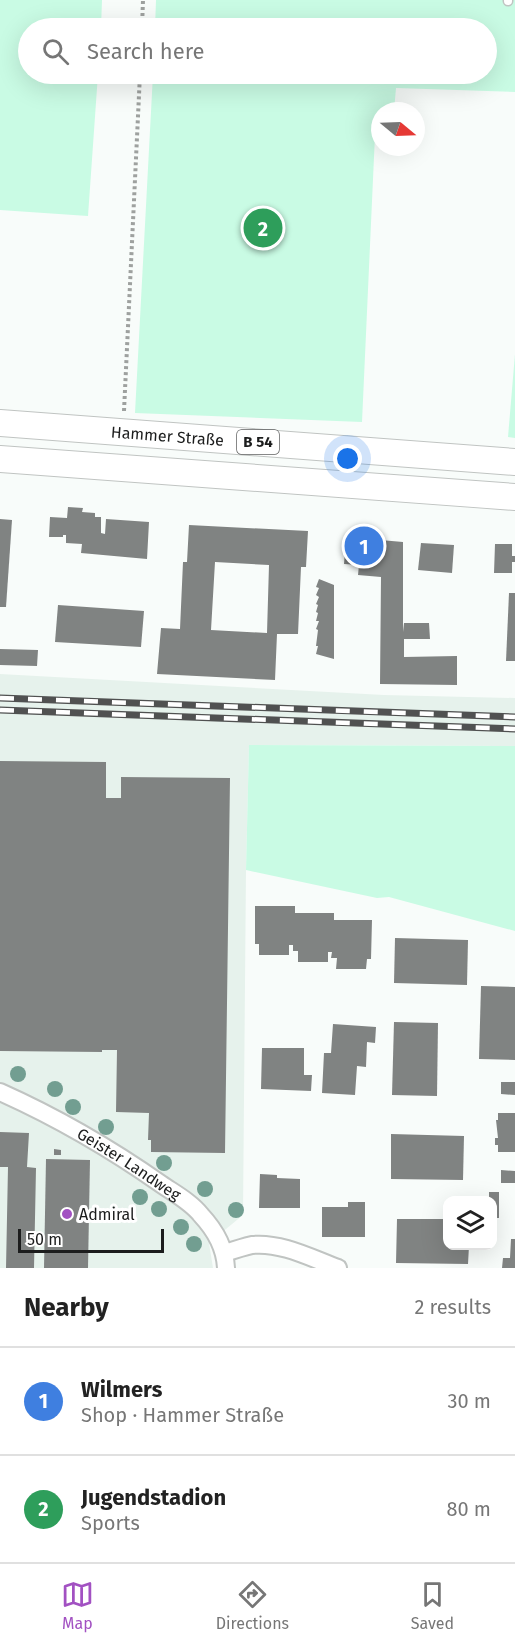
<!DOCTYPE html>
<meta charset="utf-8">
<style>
body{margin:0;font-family:"Fira Sans",sans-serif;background:#f6f6f6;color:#222}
.controls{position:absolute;right:18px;bottom:18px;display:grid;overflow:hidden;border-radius:12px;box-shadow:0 6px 24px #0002}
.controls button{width:54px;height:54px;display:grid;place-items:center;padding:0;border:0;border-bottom:2px solid #e0e0e0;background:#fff;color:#222;font:30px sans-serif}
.compass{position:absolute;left:371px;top:102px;width:54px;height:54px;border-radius:50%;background:#fff;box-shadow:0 6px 24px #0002;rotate:109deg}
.scale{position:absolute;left:18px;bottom:15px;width:146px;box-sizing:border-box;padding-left:6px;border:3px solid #1c1d1d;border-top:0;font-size:16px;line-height:21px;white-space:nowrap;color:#1c1d1d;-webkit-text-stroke:4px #fff;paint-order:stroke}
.you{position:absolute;left:348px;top:459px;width:21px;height:21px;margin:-15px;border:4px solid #fff;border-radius:50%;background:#1a73e8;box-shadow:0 0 0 9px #1a73e833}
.badge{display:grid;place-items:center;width:39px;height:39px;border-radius:50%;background:#a251c2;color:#fff;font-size:20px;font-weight:700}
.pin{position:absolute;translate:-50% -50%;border:3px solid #fff;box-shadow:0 2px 6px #0006}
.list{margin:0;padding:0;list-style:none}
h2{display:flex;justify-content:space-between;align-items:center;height:78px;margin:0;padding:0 24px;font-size:26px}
h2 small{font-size:20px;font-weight:400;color:#767676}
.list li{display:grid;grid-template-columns:39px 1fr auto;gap:18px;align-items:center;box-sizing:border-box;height:108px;padding:0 24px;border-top:2px solid #e0e0e0}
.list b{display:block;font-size:22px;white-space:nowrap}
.list p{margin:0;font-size:20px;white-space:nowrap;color:#767676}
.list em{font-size:20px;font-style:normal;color:#767676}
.icon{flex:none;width:33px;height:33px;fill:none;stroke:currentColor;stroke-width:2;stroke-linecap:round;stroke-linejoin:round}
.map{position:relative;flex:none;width:515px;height:1268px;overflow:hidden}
.search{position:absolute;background:#fff;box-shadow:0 6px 24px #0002;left:18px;right:18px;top:18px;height:66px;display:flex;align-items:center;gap:15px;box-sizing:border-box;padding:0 21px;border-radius:33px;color:#767676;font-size:22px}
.sheet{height:294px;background:#fff}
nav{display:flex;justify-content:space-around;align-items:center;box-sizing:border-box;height:84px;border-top:2px solid #e0e0e0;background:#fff;font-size:16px;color:#767676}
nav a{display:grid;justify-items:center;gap:3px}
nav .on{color:#a251c2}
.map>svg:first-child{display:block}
.built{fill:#e6f2ec}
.green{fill:#c9fbe4}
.building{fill:#808382;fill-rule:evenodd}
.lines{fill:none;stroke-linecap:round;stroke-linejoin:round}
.lane-casing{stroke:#c0c4c2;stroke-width:11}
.street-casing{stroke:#c0c4c2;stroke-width:20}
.primary-casing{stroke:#c0c4c2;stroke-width:28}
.path{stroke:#9ea19f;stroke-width:4;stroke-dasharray:3 3;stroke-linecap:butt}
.lane{stroke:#fff;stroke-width:8}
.street{stroke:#fff;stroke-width:16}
.primary{stroke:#fff;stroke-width:26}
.rail-casing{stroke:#505151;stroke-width:7}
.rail{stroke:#fff;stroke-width:4.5;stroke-dasharray:14;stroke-linecap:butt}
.tree{fill:#729e91}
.poi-dot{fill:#a251c2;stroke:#fff;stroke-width:2}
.labels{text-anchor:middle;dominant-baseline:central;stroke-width:6;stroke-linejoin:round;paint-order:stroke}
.shield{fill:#fff;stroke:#606161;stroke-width:1.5}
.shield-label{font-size:15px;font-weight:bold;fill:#1c1d1d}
.street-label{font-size:16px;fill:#1c1d1d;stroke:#fff}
.poi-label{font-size:16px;fill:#1c1d1d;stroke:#fff;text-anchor:start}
</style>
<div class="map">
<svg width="515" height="1268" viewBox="0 0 515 1268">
<rect width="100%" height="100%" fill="#f8fcfa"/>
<!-- built -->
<polygon class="built" points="0,674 384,695 515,698 515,746 249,745 246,870 243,1215 209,1243 213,1268 0,1268"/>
<!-- green -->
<g class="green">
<polygon points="0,0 102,0 101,28 28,28 28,74 98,74 88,216 0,210"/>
<polygon points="156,0 515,0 515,92 396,88 394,111 380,111 380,135 375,135 362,422 135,413 153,74 486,74 486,28 155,28"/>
<polygon points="515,354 515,438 508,437"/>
<polygon points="249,745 515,746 515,931 389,897 377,898 246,870"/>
</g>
<!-- building -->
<g class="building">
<polygon points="68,507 83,508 82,512 95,513 95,517 101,517 101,533 105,534 106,519 149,522 147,559 81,553 82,544 66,543 66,535 63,535 63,537 49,537 50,517 67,518"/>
<polygon points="0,519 12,520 6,607 0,607"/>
<path d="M189 525 308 531 306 567H301L298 634H277L275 680 157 674 161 628 180 629 183 562H187ZM215 562 269 565 267 633 211 630Z"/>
<polygon points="346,537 403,542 403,632 404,623 429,623 430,639 404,639 404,657 457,656 457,685 380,684 381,577 358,575 359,565 344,564"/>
<polygon points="421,543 454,545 452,573 418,570"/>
<polygon points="495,544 512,544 512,556 515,556 515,562 512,562 512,573 494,573"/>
<polygon points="319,579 334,585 334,659 316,654 318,646 316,646 318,630 316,629 319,621 316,621 318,613 316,612 318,605 316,604 319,597 316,595 319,588 316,587"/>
<polygon points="509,593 515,593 515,661 506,661"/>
<polygon points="58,605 144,611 141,647 55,642"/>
<polygon points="0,649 38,650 37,666 0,665"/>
<polygon points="0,761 106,762 106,798 121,798 121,777 230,778 225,1153 151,1152 151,1140 148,1140 149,1113 116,1112 117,1050 102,1050 102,1052 0,1051"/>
<polygon points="255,906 295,906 295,913 334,913 334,920 372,920 371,959 367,959 366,969 336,969 337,958 331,958 332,952 328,952 328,962 298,962 298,951 293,951 293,945 289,945 289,955 259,955 259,944 255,944"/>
<polygon points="395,938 468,940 467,985 394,983"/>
<polygon points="481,986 515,987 515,1060 479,1059"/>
<polygon points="394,1022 438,1023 437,1096 392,1095"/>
<polygon points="333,1024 376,1027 375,1043 367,1042 366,1067 357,1066 355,1095 322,1093 324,1053 331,1053"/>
<polygon points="262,1048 304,1048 304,1075 312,1075 311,1091 261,1089"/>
<polygon points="501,1082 515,1082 515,1095 501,1094"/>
<polygon points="498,1113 515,1113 515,1152 498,1152 498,1145 495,1145 495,1138 498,1138 496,1120 498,1120"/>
<polygon points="0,1132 29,1133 27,1167 36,1168 34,1268 6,1268 8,1167 0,1167"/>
<polygon points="391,1134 464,1136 463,1180 391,1179"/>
<polygon points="54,1149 61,1150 61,1155 54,1155"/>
<polygon points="46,1159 90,1160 88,1268 44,1268"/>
<polygon points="501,1170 515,1171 515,1183 501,1183"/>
<polygon points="260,1174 277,1175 277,1178 300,1179 300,1208 259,1208"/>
<polygon points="489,1192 499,1192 499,1218 492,1218 492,1200 489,1200"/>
<polygon points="348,1202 365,1202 365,1237 322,1237 322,1207 348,1207"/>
<polygon points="397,1219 447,1219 447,1245 469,1246 468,1264 396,1263"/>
<polygon points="511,1239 515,1239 515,1268 502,1268 503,1258 510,1258"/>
</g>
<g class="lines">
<defs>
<polyline id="lane" points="508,1 508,0"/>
<g id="street">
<path id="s1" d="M0 1092C56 1117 111 1149 161 1184 174 1193 191 1202 201 1215 215 1230 225 1247 226 1268"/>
<path d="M225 1253C234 1250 243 1247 252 1245 281 1242 311 1258 338 1268"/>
</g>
<g id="primary">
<path id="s2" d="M0 423 515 462"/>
<polyline points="0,459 515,497"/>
</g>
</defs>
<!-- lane casing -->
<use href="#lane" class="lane-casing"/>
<!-- street casing -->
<use href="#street" class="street-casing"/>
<!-- primary casing -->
<use href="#primary" class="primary-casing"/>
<!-- path -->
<g class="path">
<polyline points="142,28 143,0"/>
<polyline points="124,411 140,74"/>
</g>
<!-- lane -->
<use href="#lane" class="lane"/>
<!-- street -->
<use href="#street" class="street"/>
<!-- primary -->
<use href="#primary" class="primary"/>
<defs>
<g id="rail">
<polyline points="0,698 515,717"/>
<polyline points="0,710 515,729"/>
</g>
</defs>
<!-- rail casing -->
<use href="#rail" class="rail-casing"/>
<!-- rail -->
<use href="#rail" class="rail"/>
</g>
<!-- trees -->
<g class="tree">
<circle cx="18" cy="1074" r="8"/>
<circle cx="55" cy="1089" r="8"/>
<circle cx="73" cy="1107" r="8"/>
<circle cx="106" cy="1127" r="8"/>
<circle cx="164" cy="1163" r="8"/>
<circle cx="205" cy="1189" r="8"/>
<circle cx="140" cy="1197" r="8"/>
<circle cx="159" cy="1209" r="8"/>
<circle cx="236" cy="1210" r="8"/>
<circle cx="181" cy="1227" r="8"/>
<circle cx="194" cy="1244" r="8"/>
</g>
<!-- markers -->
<circle class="poi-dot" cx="67" cy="1214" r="6"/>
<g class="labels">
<!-- shield labels -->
<rect class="shield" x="237" y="430" width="42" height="24" rx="4.5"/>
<g class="shield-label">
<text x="258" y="442">B 54</text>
</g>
<!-- street labels -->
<g class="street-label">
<text stroke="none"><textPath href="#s2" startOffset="168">Hammer Straße</textPath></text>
<text stroke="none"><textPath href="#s1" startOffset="148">Geister Landweg</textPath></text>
</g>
<!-- poi labels -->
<g class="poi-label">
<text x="79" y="1214">Admiral</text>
</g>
</g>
</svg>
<div class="controls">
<button><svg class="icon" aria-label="layers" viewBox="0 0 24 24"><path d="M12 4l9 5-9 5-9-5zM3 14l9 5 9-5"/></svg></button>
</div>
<svg class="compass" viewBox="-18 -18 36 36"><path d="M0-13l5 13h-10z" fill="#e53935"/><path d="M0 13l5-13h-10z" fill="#767676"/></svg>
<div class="scale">50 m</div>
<div class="you"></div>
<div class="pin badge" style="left:364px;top:546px;background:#3f7fe0">1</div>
<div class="pin badge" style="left:263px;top:228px;background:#2e9e5b">2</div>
<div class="search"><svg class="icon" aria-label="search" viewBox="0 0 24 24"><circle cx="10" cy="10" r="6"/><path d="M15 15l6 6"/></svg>Search here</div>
</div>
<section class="sheet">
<h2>Nearby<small>2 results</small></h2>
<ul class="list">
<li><span class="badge" style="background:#3f7fe0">1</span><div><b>Wilmers</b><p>Shop · Hammer Straße</p></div><em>30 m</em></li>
<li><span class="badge" style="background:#2e9e5b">2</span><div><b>Jugendstadion</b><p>Sports</p></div><em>80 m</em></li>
</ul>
</section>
<nav>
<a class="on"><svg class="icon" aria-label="map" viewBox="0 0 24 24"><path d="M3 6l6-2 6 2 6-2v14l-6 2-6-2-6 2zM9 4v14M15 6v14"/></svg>Map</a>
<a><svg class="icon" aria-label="directions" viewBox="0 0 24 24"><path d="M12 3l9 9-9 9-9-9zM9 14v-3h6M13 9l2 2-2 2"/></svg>Directions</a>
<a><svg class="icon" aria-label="saved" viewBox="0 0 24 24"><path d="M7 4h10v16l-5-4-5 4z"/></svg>Saved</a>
</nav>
